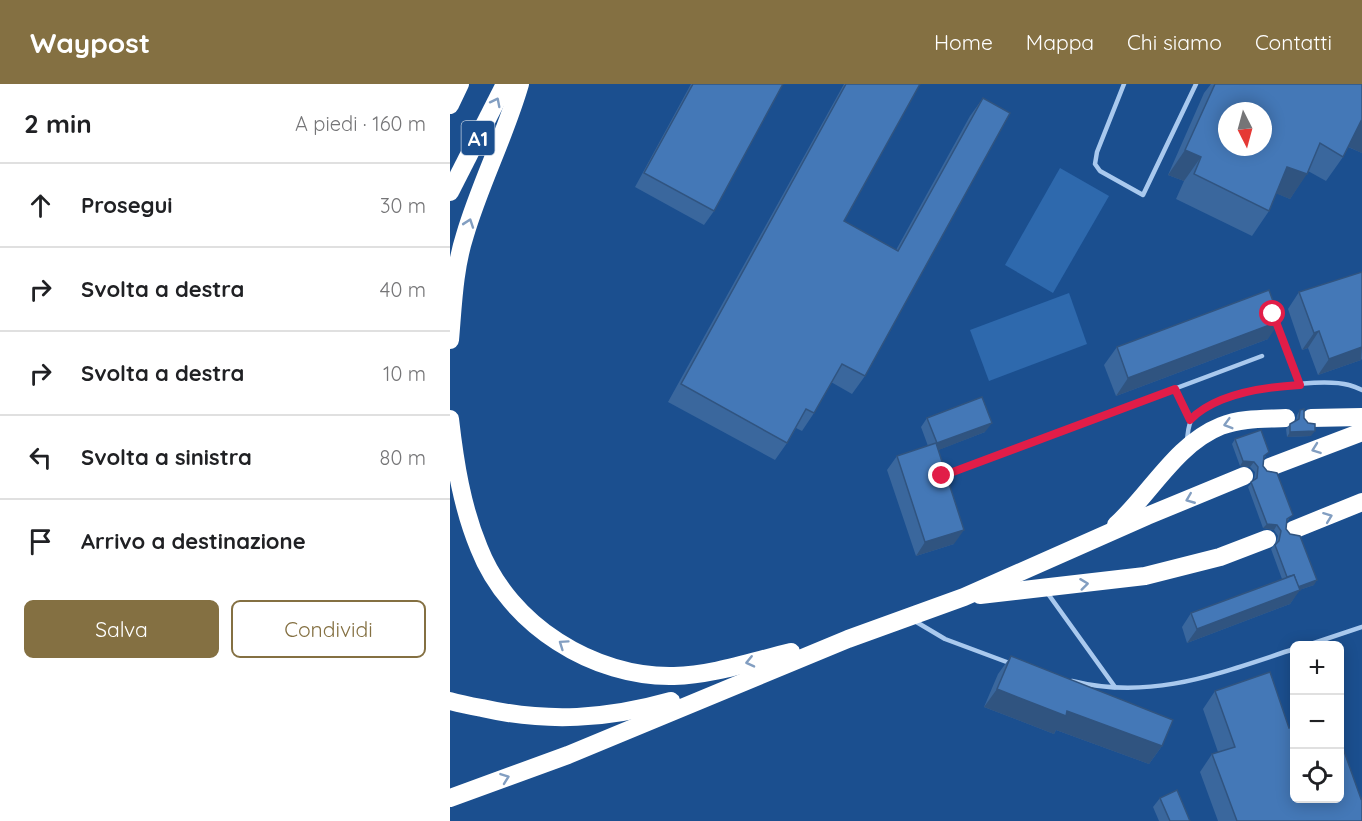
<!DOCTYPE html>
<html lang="it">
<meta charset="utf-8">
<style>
body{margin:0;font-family:Quicksand,sans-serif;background:#f6f6f6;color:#202124}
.controls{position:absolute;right:18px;bottom:18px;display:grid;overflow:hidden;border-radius:9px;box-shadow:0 3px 15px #0003}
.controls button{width:54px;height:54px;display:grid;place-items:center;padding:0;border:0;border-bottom:2px solid #e0e0e0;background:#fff;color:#202124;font:30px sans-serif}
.compass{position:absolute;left:768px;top:18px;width:54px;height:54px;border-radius:50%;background:#fff;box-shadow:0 3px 15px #0003;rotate:174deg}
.stop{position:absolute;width:18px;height:18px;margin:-14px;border:4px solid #e11d48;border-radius:50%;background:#fff}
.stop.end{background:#e11d48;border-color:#fff;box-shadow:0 2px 6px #0008}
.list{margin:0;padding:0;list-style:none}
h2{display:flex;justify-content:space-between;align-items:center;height:78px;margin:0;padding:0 24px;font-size:26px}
h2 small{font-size:20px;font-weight:400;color:#757577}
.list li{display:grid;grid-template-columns:39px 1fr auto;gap:18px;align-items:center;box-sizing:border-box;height:84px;padding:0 24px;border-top:2px solid #e0e0e0}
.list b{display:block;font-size:22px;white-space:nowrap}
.list em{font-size:20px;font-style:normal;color:#757577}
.actions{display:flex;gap:12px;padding:18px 24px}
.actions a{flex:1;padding:14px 0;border:2px solid #847042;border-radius:9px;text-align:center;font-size:21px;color:#847042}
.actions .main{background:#847042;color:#fff}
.icon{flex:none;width:33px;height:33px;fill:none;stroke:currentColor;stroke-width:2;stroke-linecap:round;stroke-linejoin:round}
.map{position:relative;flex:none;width:912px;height:737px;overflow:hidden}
header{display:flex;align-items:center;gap:36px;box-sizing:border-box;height:84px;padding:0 30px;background:#847042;color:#fff}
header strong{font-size:28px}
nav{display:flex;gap:33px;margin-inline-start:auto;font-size:21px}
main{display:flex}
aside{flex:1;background:#fff}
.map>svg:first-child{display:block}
.green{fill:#2e69ad}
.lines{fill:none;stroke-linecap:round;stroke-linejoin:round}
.lane{stroke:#a9c9ee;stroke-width:4.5}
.highway{stroke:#fff;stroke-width:18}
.wall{fill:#3a679d}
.shaded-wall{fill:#305480}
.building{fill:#4478b7;stroke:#305480;stroke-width:1.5;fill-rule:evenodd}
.oneway{stroke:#829ec1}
.route{stroke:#e11d48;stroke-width:8}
.labels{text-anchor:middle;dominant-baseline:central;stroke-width:4.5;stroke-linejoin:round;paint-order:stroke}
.shield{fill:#1b4f8f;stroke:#bbcadd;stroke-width:1.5}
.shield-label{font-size:20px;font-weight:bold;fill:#fff}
</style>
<header>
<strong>Waypost</strong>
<nav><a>Home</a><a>Mappa</a><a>Chi siamo</a><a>Contatti</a></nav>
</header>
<main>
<aside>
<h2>2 min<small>A piedi · 160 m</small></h2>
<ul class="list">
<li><svg class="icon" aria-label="ahead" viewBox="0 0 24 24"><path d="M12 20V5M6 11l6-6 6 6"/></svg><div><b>Prosegui</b></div><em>30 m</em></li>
<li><svg class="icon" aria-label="right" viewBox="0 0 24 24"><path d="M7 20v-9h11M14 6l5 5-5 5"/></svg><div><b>Svolta a destra</b></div><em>40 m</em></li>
<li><svg class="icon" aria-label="right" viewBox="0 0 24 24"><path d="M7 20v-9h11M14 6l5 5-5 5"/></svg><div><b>Svolta a destra</b></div><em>10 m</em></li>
<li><svg class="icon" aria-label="left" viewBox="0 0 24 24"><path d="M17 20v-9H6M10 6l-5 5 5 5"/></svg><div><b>Svolta a sinistra</b></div><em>80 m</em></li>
<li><svg class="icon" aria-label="arrive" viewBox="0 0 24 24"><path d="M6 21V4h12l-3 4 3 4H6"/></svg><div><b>Arrivo a destinazione</b></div></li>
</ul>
<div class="actions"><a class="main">Salva</a><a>Condividi</a></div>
</aside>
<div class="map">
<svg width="912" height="737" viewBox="0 0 912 737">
<rect width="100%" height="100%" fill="#1b4f8f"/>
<!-- green -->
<g class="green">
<polygon points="610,84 659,112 603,209 555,181"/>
<polygon points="619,209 637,260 539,297 520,246"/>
</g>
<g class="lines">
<!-- lane -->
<g class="lane">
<polyline points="674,0 647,68 645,80 650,87 693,111 746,0"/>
<polyline points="826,236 850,301"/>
<polyline points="725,305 740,336"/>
<path d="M737 356C738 349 738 339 743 334 764 308 867 292 899 301 903 302 908 304 912 306"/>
<polyline points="492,392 812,272"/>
<polyline points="596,507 665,603"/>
<polyline points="463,536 495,555 562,580"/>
<polyline points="855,562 912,543"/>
<path d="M622 597C702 617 770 589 844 565"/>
</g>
<!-- highway -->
<g class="highway">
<polyline points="0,21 10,0"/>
<polyline points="0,108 55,0"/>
<path d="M0 256C3 222 4 185 15 151 30 100 55 52 70 0"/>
<polyline points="861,334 912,333"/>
<path d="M0 335C5 379 12 423 29 464 59 541 144 594 224 592 263 591 303 577 341 568"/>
<polyline points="820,383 912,348"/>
<path d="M666 441C701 409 726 360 771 342 791 334 815 335 836 334"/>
<polyline points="843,446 912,418"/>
<polyline points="530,511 695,492 770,473 817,455"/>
<path d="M0 617C10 620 21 622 32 624 98 639 157 635 221 617"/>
<polyline points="0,714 118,671 398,555 514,513 697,432 794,392"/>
</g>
</g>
<!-- wall -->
<g class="wall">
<polygon points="241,0 333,0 264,127 254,141 185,103"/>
<polygon points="394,0 470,0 394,137 446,166 520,32 533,14 415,292 402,310 381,298 364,329 352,347 346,344 337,359 325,376 218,318"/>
<polygon points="761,0 912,0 912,69 898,63 893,73 876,97 858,87 840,115 826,109 819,127 802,152 726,115 734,97 718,91 754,9"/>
<polygon points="912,188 912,275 911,276 868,291 858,264 852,266 838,225 849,208"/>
<polygon points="818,255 666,312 654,281 667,263"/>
<polygon points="850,326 854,334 861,352 837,353 836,345 840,340 846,337 847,331"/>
<polygon points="477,334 535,348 488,366 504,460 466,472 437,386 447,372 478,362 471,343"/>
<polygon points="785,355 816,372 814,374 813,382 839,435 837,437 836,445 864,501 849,506 840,520 737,559 732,543 741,529 832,495 821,465 826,459 828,452 824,446 813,444 798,403 804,396 805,388 800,383 790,382 782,360"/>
<polygon points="561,572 712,662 699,680 606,646 604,650 534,623 548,590"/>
<polygon points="765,607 839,644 912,737 768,737 750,688 762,670 768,668 753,625"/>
<polygon points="710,714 740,737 709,737 703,723"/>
</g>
<!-- shaded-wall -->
<g class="shaded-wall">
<polygon points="911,37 912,38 912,69 894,61"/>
<polygon points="735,66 751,73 734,97 718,91"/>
<polygon points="837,83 857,90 840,115 820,107"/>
<polygon points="830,237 818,255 666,312 678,294"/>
<polygon points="869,247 858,264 852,266 864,249"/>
<polygon points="912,263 911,276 868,291 879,275"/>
<polygon points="542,339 535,348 481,369 487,359"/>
<polygon points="865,347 861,352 837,353 840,348"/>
<polygon points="793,377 804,378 800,383 790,382"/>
<polygon points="817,440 827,441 824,446 813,444"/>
<polygon points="514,446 504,460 466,472 475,458"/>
<polygon points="867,496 864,501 838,510 841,506"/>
<polygon points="850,506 840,520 737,559 747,545"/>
<polygon points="547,605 617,627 712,662 699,680 606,646 604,650 534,623"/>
</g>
<!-- building -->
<g class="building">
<polygon points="243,0 333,0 264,127 194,89"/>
<polygon points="396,0 470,0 394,137 448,167 533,14 560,29 415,292 392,280 364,329 356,325 337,359 231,300"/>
<path d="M765 0H912V38L911 37 893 73 870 59 857 90 837 83 819 127 744 90 751 73 735 66ZM777 27H813V63H777Z"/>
<polygon points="912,188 912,263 879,275 869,247 864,249 849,208"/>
<polygon points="819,206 830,237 678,294 667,263"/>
<polygon points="532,313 542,339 487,359 477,334"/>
<polygon points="854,325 854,334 858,339 865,340 865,347 840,348 840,340 849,335 850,326"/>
<polygon points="811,346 819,368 814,372 813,382 817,387 827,389 843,431 837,435 836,445 840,450 850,452 867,496 848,503 844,491 837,493 825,461 829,457 831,447 827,441 817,440 801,398 807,394 808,383 804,378 793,377 785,355"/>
<polygon points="486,359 514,446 475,458 447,372"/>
<polygon points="844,491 850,506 747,545 741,529"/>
<polygon points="561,572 723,636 712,662 617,627 616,632 547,605"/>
<polygon points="820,588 839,644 844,642 844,714 890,714 890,656 911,715 912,714 912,737 787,737 762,670 785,663 765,607"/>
<polygon points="727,706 740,737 720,737 710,714"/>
</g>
<!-- one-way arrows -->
<defs><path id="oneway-chevron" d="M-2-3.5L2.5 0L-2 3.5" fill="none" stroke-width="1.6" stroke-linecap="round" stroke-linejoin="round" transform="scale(1.5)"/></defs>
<g class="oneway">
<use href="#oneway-chevron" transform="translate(46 18) rotate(-63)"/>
<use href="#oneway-chevron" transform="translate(19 139) rotate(-71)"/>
<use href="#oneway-chevron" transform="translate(778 340) rotate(164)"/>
<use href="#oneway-chevron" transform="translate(866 365) rotate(160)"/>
<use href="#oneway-chevron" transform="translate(740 415) rotate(158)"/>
<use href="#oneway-chevron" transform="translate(878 433) rotate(-21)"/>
<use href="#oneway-chevron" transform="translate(634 500) rotate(-7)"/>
<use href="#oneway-chevron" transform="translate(113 560) rotate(-145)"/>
<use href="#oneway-chevron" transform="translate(300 578) rotate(167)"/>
<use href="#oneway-chevron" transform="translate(55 694) rotate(-20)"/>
</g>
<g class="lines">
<!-- route -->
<path class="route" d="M492 392 725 305 740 336C765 310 814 303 850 301L823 230"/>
</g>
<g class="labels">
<!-- shield labels -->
<rect class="shield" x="11.5" y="37" width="33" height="34" rx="4.5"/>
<g class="shield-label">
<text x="28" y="54">A1</text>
</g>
</g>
</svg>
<div class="controls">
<button>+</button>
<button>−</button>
<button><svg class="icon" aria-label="locate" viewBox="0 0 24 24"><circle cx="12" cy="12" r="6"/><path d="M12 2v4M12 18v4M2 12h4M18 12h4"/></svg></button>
</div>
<svg class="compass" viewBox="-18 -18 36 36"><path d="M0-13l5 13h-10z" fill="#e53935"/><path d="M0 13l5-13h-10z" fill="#757577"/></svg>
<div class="stop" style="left:823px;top:230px"></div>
<div class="stop end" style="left:492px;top:392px"></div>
</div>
</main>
